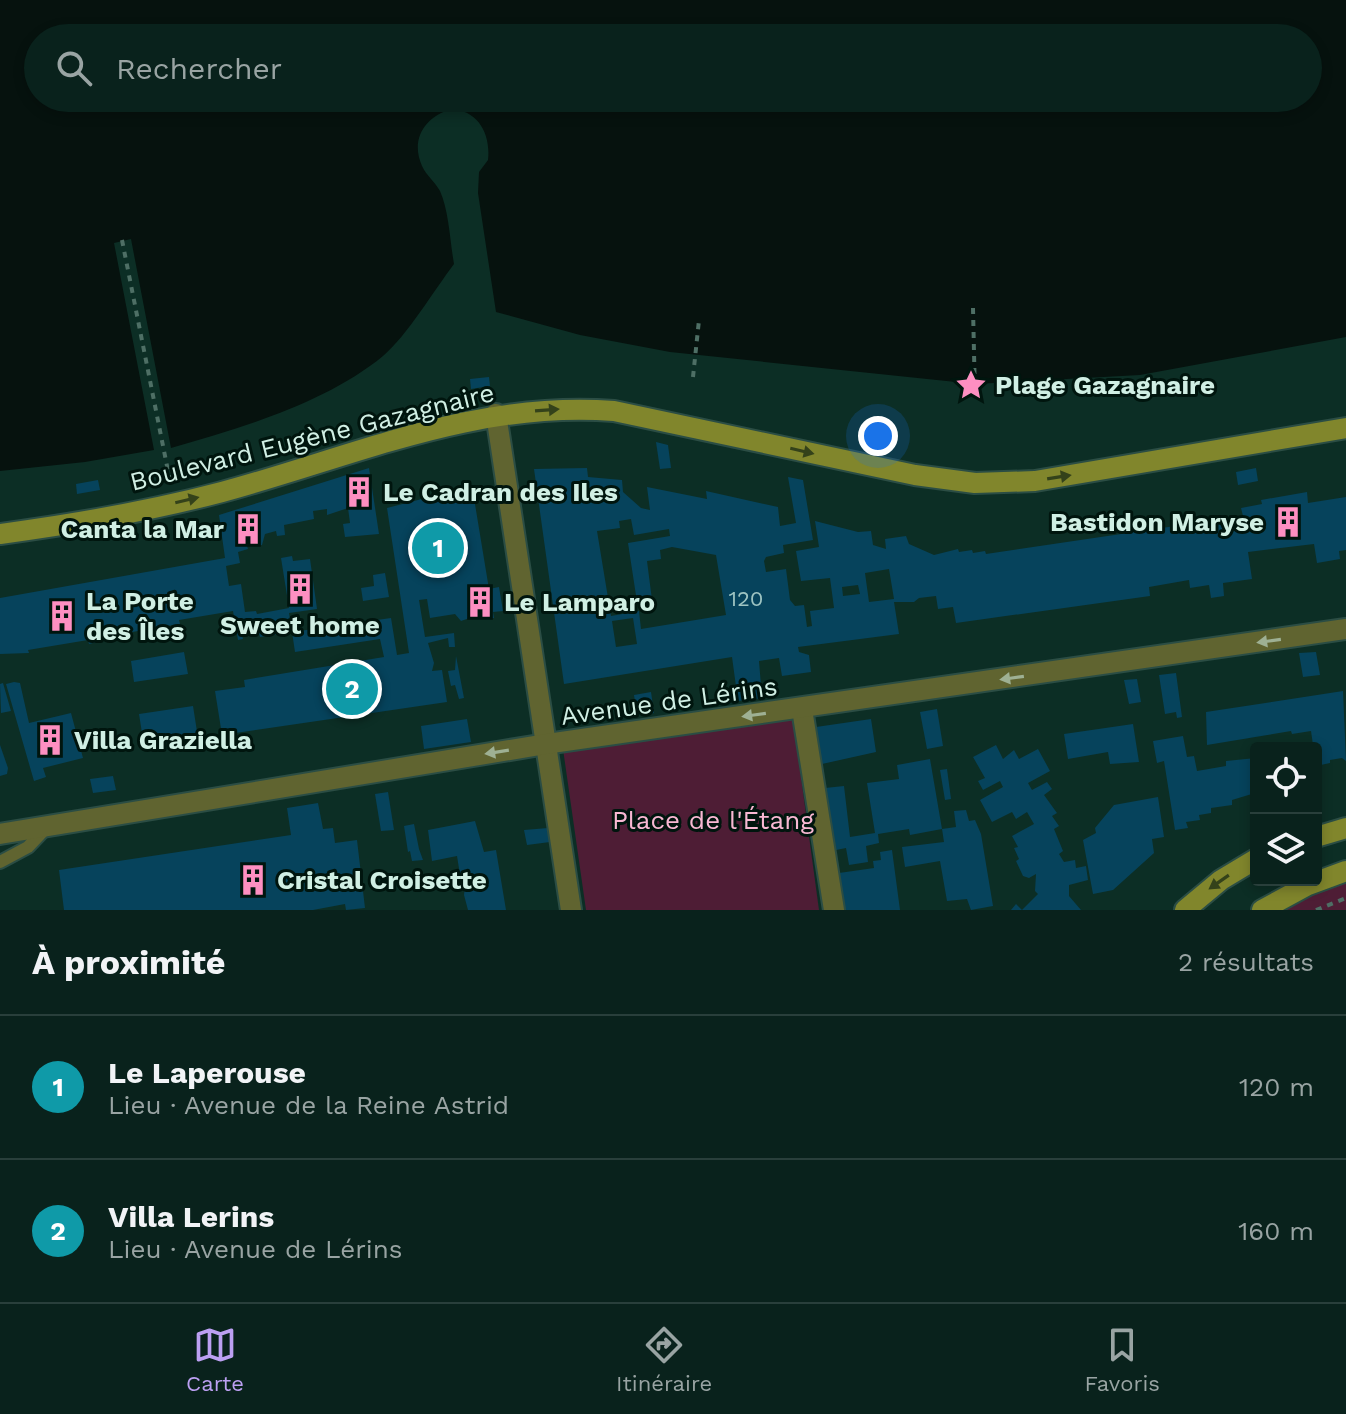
<!DOCTYPE html>
<html lang="fr">
<meta charset="utf-8">
<style>
body{margin:0;font-family:"Work Sans",sans-serif;background:#172f29;color:#f1f3f6}
.controls{position:absolute;right:24px;bottom:24px;display:grid;overflow:hidden;border-radius:8px;box-shadow:0 4px 12px #0003}
.controls button{width:72px;height:72px;display:grid;place-items:center;padding:0;border:0;border-bottom:2px solid #293f3b;background:#09221c;color:#f1f3f6;font:40px sans-serif}
.you{position:absolute;left:878px;top:436px;width:28px;height:28px;margin:-20px;border:6px solid #fff;border-radius:50%;background:#1a73e8;box-shadow:0 0 0 12px #1a73e833}
.badge{display:grid;place-items:center;width:52px;height:52px;border-radius:50%;background:#bca0f2;color:#fff;font-size:26px;font-weight:700}
.pin{position:absolute;translate:-50% -50%;border:4px solid #fff;box-shadow:0 2px 8px #0006}
.list{margin:0;padding:0;list-style:none}
h2{display:flex;justify-content:space-between;align-items:center;height:104px;margin:0;padding:0 32px;font-size:34px}
h2 small{font-size:26px;font-weight:400;color:#99a4a3}
.list li{display:grid;grid-template-columns:52px 1fr auto;gap:24px;align-items:center;box-sizing:border-box;height:144px;padding:0 32px;border-top:2px solid #293f3b}
.list b{display:block;font-size:30px;white-space:nowrap}
.list p{margin:0;font-size:26px;white-space:nowrap;color:#99a4a3}
.list em{font-size:26px;font-style:normal;color:#99a4a3}
.icon{flex:none;width:44px;height:44px;fill:none;stroke:currentColor;stroke-width:2;stroke-linecap:round;stroke-linejoin:round}
.map{position:relative;flex:none;width:1346px;height:910px;overflow:hidden}
.search{position:absolute;background:#09221c;box-shadow:0 4px 12px #0003;left:24px;right:24px;top:24px;height:88px;display:flex;align-items:center;gap:20px;box-sizing:border-box;padding:0 28px;border-radius:44px;color:#99a4a3;font-size:30px}
.sheet{height:392px;background:#09221c}
nav{display:flex;justify-content:space-around;align-items:center;box-sizing:border-box;height:112px;border-top:2px solid #293f3b;background:#09221c;font-size:22px;color:#99a4a3}
nav a{display:grid;justify-items:center;gap:4px}
nav .on{color:#bca0f2}
.map>svg:first-child{display:block}
.green{fill:#4e1d35}
.water{fill:#06120e;fill-rule:evenodd}
.building{fill:#06435c;fill-rule:evenodd}
.lines{fill:none;stroke-linecap:round;stroke-linejoin:round}
.lane-casing{stroke:#2b4d44;stroke-width:16}
.street-casing{stroke:#2b4d44;stroke-width:24}
.secondary-casing{stroke:#2b4d44;stroke-width:24}
.path{stroke:#4e6f65;stroke-width:4;stroke-dasharray:6 6;stroke-linecap:butt}
.lane{stroke:#606430;stroke-width:12}
.street{stroke:#606430;stroke-width:20}
.secondary{stroke:#81862c;stroke-width:20}
.oneway{fill:#34421a}
.oneway2{fill:#9eb093}
.labels{text-anchor:middle;dominant-baseline:central;stroke-width:6;stroke-linejoin:round;paint-order:stroke}
.number-label{font-size:22px;fill:#9ec4c2}
.poi-label{font-size:26px;font-weight:bold;fill:#d0efe4;stroke:#00150e;text-anchor:start}
.street-label{font-size:26px;fill:#d0efe4;stroke:#00150e}
.park-label{font-size:26px;fill:#f8b8d3;stroke:#00150e}
</style>
<div class="map">
<svg width="1346" height="910" viewBox="0 0 1346 910">
<rect width="100%" height="100%" fill="#0c2e25"/>
<!-- green -->
<g class="green">
<polygon points="793,718 819,910 586,910 563,749"/>
<polygon points="1346,871 1346,910 1262,910"/>
</g>
<!-- water -->
<path class="water" d="M0 0H1346V337L1140 375 975 384 670 352 580 335 496 312 478 193 479 172 488 160C491 134 478 110 451 109 425 117 410 139 422 166 426 175 435 182 440 191 449 211 450 242 454 264 435 289 406 337 383 356 326 403 241 428 171 448L131 239 114 243 154 450 85 462 0 471ZM38 38H1308V98H38Z"/>
<!-- building -->
<g class="building">
<polygon points="489,377 490,386 471,389 470,379"/>
<polygon points="656,442 668,445 671,468 660,469"/>
<polygon points="369,468 379,534 345,537 343,524 350,523 348,508 327,515 327,509 313,511 314,519 284,525 285,535 277,536 276,531 265,534 262,545 255,546 254,541 245,540 248,549 238,552 240,563 226,566 229,586 241,584 245,612 256,611 257,614 289,608 281,558 292,556 293,561 310,559 317,609 289,613 292,632 260,637 259,633 242,635 243,639 238,640 233,611 179,620 180,624 161,627 162,633 145,635 144,630 97,638 97,642 89,644 88,640 28,650 29,653 0,654 0,598 225,558 219,515"/>
<path d="M587 468 588 477 622 480 623 492 641 508 650 510 647 487 707 499 706 491 778 507 780 526 796 523 788 477 803 480 813 540 783 545 784 553 766 557 764 561 766 572 786 569 790 600 795 606 804 605 807 627 812 626 810 611 834 608 830 578 801 581 796 551 819 547 815 521 858 532 871 531 873 545 886 549 885 539 906 536 909 544 934 555 958 549 959 552 972 550 973 553 985 551 986 554 1243 516 1241 508 1262 504 1261 500 1307 492 1308 503 1346 497V550L1339 551 1340 559 1317 563 1314 544 1248 552 1252 579 1223 583 1224 596 1211 598 1209 585 1190 588 1189 580 1149 587 1150 596 956 623 953 607 938 609 936 596 919 598 914 602H894L899 634 798 647 799 652 809 655 811 672 782 676 779 658 759 661 762 698 738 701 732 657 564 684 534 469ZM631 519 634 535 669 529 670 536 628 543 637 602 652 600 647 561 661 559 660 550 672 547 716 555 726 615 641 629 639 611 611 616 597 531 620 528 619 521ZM889 569 894 599 869 602 865 573ZM858 585 860 594 843 596 842 587ZM633 618 637 644 616 647 612 621Z"/>
<polygon points="1256,468 1258,481 1238,485 1236,472"/>
<polygon points="98,480 100,490 77,494 76,484"/>
<polygon points="472,486 489,589 499,587 503,611 493,612 494,618 482,619 481,614 461,621 455,614 430,618 427,599 419,600 425,637 454,633 455,647 449,647 448,638 428,643 434,663 432,671 442,670 447,702 222,735 215,691 245,687 244,680 384,657 380,639 295,652 292,632 391,618 397,655 409,653 387,508"/>
<polygon points="385,573 389,597 363,601 361,588 374,586 373,575"/>
<polygon points="184,652 188,674 134,682 131,661"/>
<polygon points="1316,652 1320,675 1303,677 1299,653"/>
<polygon points="456,656 464,698 459,699 455,685 451,686 448,671 455,670"/>
<polygon points="1176,673 1182,717 1177,718 1176,712 1165,714 1159,675"/>
<polygon points="1137,679 1141,702 1129,704 1124,680"/>
<polygon points="14,682 20,683 29,723 71,713 83,758 43,768 46,777 34,781 6,684"/>
<polygon points="3,683 11,711 1,713 0,684"/>
<polygon points="1343,691 1346,761 1342,758 1330,760 1330,763 1316,766 1311,731 1292,734 1291,731 1207,745 1206,712"/>
<polygon points="651,692 654,713 637,715 634,695"/>
<polygon points="193,706 198,738 144,746 139,714"/>
<polygon points="937,709 943,746 927,749 920,712"/>
<polygon points="467,719 471,742 424,749 421,726"/>
<polygon points="871,719 876,752 822,764 816,727"/>
<polygon points="1133,724 1139,762 1110,764 1108,752 1068,759 1064,734"/>
<polygon points="1183,736 1187,757 1194,756 1197,771 1226,766 1226,761 1256,758 1256,786 1255,793 1232,800 1232,805 1211,808 1211,813 1199,815 1200,820 1186,822 1188,828 1175,830 1164,761 1157,763 1153,741"/>
<polygon points="1271,742 1272,746 1286,743 1286,748 1259,748 1259,744"/>
<polygon points="0,745 8,768 7,774 0,776"/>
<polygon points="996,745 1003,759 1014,750 1019,759 1038,749 1050,771 1028,783 1032,790 1047,782 1052,789 1044,795 1057,813 1052,816 1059,826 1054,829 1063,851 1059,854 1064,862 1075,860 1076,868 1086,866 1088,880 1069,885 1069,896 1081,910 1011,910 1016,904 1022,910 1038,894 1035,891 1036,874 1029,878 1023,876 1016,861 1019,859 1014,848 1018,847 1012,836 1034,824 1027,812 1016,819 1012,812 992,822 980,800 1003,787 1000,781 983,790 978,781 985,778 973,757"/>
<polygon points="930,759 942,829 910,835 909,829 878,834 879,843 866,846 868,862 849,865 846,848 836,850 825,788 844,786 850,837 875,833 867,783 899,779 897,765"/>
<polygon points="947,769 951,799 945,800 940,770"/>
<polygon points="113,776 116,790 93,793 90,779"/>
<polygon points="388,792 394,830 381,831 375,794"/>
<polygon points="1158,797 1164,837 1152,839 1154,853 1113,890 1093,894 1083,840 1096,833 1095,828 1114,805"/>
<polygon points="318,803 323,829 333,828 335,843 357,840 365,908 346,910 345,904 313,910 64,910 59,870 291,835 287,808"/>
<polygon points="966,810 969,821 975,820 981,834 993,906 971,910 967,899 947,901 940,861 905,867 902,847 944,842 942,829 956,827 954,811"/>
<polygon points="475,821 484,852 496,850 506,910 468,910 464,895 465,886 470,886 469,880 461,881 457,856 432,861 428,830"/>
<polygon points="414,824 419,849 423,860 412,861 410,851 408,852 404,826"/>
<polygon points="548,828 550,842 527,845 524,830"/>
<polygon points="892,850 900,910 845,910 839,873 874,868 873,861 881,860 880,852"/>
</g>
<g class="lines">
<defs>
<polyline id="lane" points="0,862 28,847 47,827"/>
<g id="street">
<polyline points="496,414 571,910"/>
<polyline points="802,709 834,910"/>
<polyline points="0,834 546,744 1346,629"/>
</g>
<g id="secondary">
<path d="M0 534C74 524 150 511 222 492 352 457 476 400 614 411L915 475 975 483 1035 481 1346 428"/>
<polyline points="1316,837 1346,828"/>
<polyline points="1185,910 1221,880 1256,859"/>
<polyline points="1262,910 1308,885 1346,871"/>
</g>
</defs>
<!-- lane casing -->
<use href="#lane" class="lane-casing"/>
<!-- street casing -->
<use href="#street" class="street-casing"/>
<!-- secondary casing -->
<use href="#secondary" class="secondary-casing"/>
<!-- path -->
<g class="path">
<polyline points="122,240 170,481"/>
<polyline points="973,308 975,396"/>
<polyline points="693,377 699,320"/>
<polyline points="1316,910 1346,898"/>
</g>
<!-- lane -->
<use href="#lane" class="lane"/>
<!-- street -->
<use href="#street" class="street"/>
<!-- secondary -->
<use href="#secondary" class="secondary"/>
</g>
<!-- one-way arrows -->
<defs><path id="oneway-solid" d="M-6-.8H1V-3.2L6.5 0L1 3.2V.8H-6Z" transform="scale(2)"/></defs>
<g class="oneway">
<use href="#oneway-solid" transform="translate(547 410) rotate(-4)"/>
<use href="#oneway-solid" transform="translate(802 451) rotate(13)"/>
<use href="#oneway-solid" transform="translate(1059 477) rotate(-9)"/>
<use href="#oneway-solid" transform="translate(187 500) rotate(-13)"/>
<use href="#oneway-solid" transform="translate(1219 882) rotate(145)"/>
</g>
<g class="oneway2">
<use href="#oneway-solid" transform="translate(1269 641) rotate(172)"/>
<use href="#oneway-solid" transform="translate(1012 678) rotate(172)"/>
<use href="#oneway-solid" transform="translate(754 715) rotate(172)"/>
<use href="#oneway-solid" transform="translate(497 752) rotate(171)"/>
</g>
<!-- icons -->
<defs>
<symbol id="sight-bare" viewBox="-9 -9 18 18"><path d="M0-6L1.8-2.2L6-1.7L2.9 1.2L3.7 5.4L0 3.3L-3.7 5.4L-2.9 1.2L-6-1.7L-1.8-2.2Z" fill="#fd8fc1" stroke="#00150e" stroke-width="2.5" paint-order="stroke"/></symbol>
<symbol id="building-bare" viewBox="-9 -9 18 18"><path d="M-4-6H4V6H1V3H-1V6H-4ZM-2.5-4.3h1.7v1.8h-1.7ZM.8-4.3h1.7v1.8H.8ZM-2.5-1h1.7V.8h-1.7ZM.8-1h1.7V.8H.8Z" fill="#fd8fc1" stroke="#00150e" stroke-width="2.5" paint-order="stroke"/></symbol>
</defs>
<g fill-rule="evenodd">
<use href="#sight-bare" x="949" y="363" width="44" height="44"/>
<use href="#building-bare" x="337" y="470" width="44" height="44"/>
<use href="#building-bare" x="1266" y="500" width="44" height="44"/>
<use href="#building-bare" x="226" y="507" width="44" height="44"/>
<use href="#building-bare" x="278" y="567" width="44" height="44"/>
<use href="#building-bare" x="458" y="580" width="44" height="44"/>
<use href="#building-bare" x="40" y="594" width="44" height="44"/>
<use href="#building-bare" x="28" y="718" width="44" height="44"/>
<use href="#building-bare" x="231" y="858" width="44" height="44"/>
</g>
<g class="labels">
<!-- number labels -->
<g class="number-label">
<text x="746" y="598">120</text>
</g>
<!-- poi labels -->
<g class="poi-label">
<text x="995" y="385">Plage Gazagnaire</text>
<text x="383" y="492">Le Cadran des Iles</text>
<text x="1264" y="522" text-anchor="end">Bastidon Maryse</text>
<text x="224" y="529" text-anchor="end">Canta la Mar</text>
<text x="86" y="601">La Porte<tspan x="86" dy="30">des Îles</tspan></text>
<text x="504" y="602">Le Lamparo</text>
<text x="300" y="625" text-anchor="middle">Sweet home</text>
<text x="74" y="740">Villa Graziella</text>
<text x="277" y="880">Cristal Croisette</text>
</g>
<!-- street labels -->
<g class="street-label">
<text transform="translate(312 437) rotate(-14)">Boulevard Eugène Gazagnaire</text>
<text transform="translate(669 701) rotate(-8)">Avenue de Lérins</text>
</g>
<!-- park labels -->
<g class="park-label">
<text x="713" y="820">Place de l'Étang</text>
</g>
</g>
</svg>
<div class="controls">
<button><svg class="icon" aria-label="locate" viewBox="0 0 24 24"><circle cx="12" cy="12" r="6"/><path d="M12 2v4M12 18v4M2 12h4M18 12h4"/></svg></button>
<button><svg class="icon" aria-label="layers" viewBox="0 0 24 24"><path d="M12 4l9 5-9 5-9-5zM3 14l9 5 9-5"/></svg></button>
</div>
<div class="you"></div>
<div class="pin badge" style="left:438px;top:548px;background:#0f9aa8">1</div>
<div class="pin badge" style="left:352px;top:689px;background:#0f9aa8">2</div>
<div class="search"><svg class="icon" aria-label="search" viewBox="0 0 24 24"><circle cx="10" cy="10" r="6"/><path d="M15 15l6 6"/></svg>Rechercher</div>
</div>
<section class="sheet">
<h2>À proximité<small>2 résultats</small></h2>
<ul class="list">
<li><span class="badge" style="background:#0f9aa8">1</span><div><b>Le Laperouse</b><p>Lieu · Avenue de la Reine Astrid</p></div><em>120 m</em></li>
<li><span class="badge" style="background:#0f9aa8">2</span><div><b>Villa Lerins</b><p>Lieu · Avenue de Lérins</p></div><em>160 m</em></li>
</ul>
</section>
<nav>
<a class="on"><svg class="icon" aria-label="map" viewBox="0 0 24 24"><path d="M3 6l6-2 6 2 6-2v14l-6 2-6-2-6 2zM9 4v14M15 6v14"/></svg>Carte</a>
<a><svg class="icon" aria-label="directions" viewBox="0 0 24 24"><path d="M12 3l9 9-9 9-9-9zM9 14v-3h6M13 9l2 2-2 2"/></svg>Itinéraire</a>
<a><svg class="icon" aria-label="saved" viewBox="0 0 24 24"><path d="M7 4h10v16l-5-4-5 4z"/></svg>Favoris</a>
</nav>
